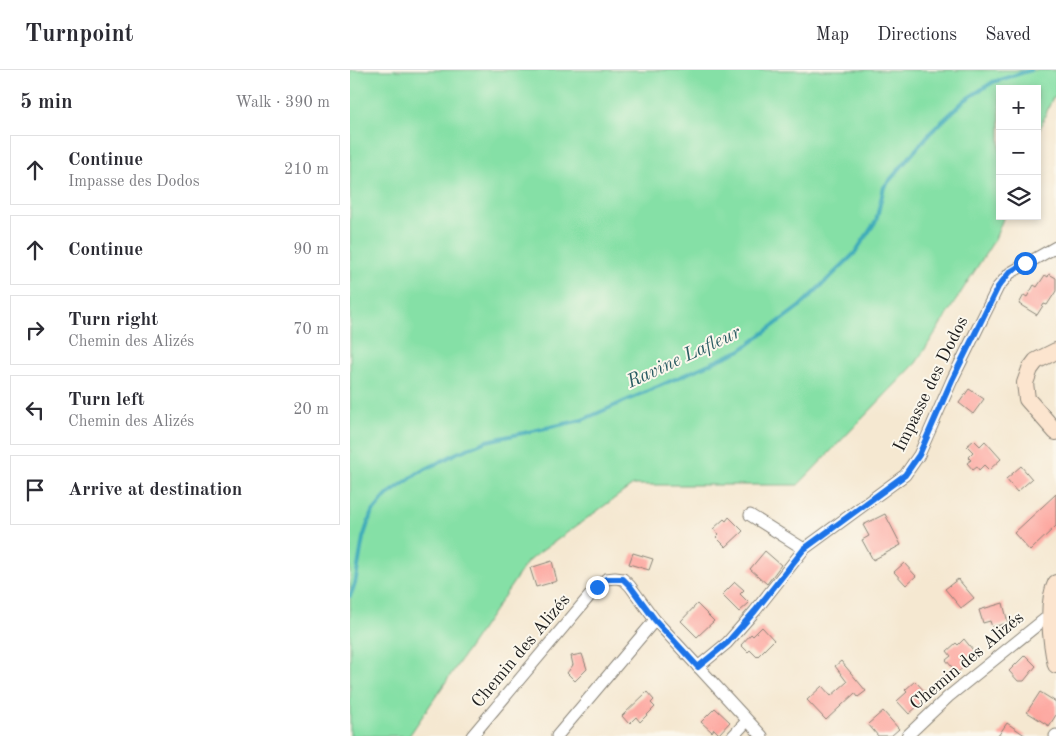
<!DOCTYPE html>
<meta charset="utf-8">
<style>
body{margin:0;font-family:"Old Standard TT",serif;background:#f7f7f7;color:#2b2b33}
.controls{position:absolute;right:15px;top:15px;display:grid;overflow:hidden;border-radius:0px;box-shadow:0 2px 8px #0003}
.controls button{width:45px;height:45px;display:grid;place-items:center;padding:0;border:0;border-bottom:1px solid #e1e1e2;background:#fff;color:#2b2b33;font:25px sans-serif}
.stop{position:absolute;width:15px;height:15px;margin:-11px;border:4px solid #1a73e8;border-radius:50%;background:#fff}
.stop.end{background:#1a73e8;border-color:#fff;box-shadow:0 1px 5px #0008}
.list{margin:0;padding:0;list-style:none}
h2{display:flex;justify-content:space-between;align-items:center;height:65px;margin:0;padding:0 20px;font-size:21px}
h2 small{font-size:16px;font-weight:400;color:#7c7c81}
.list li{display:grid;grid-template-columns:32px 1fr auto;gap:15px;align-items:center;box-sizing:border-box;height:70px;margin:0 10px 10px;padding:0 10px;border:1px solid #e1e1e2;border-radius:0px}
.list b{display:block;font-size:19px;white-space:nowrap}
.list p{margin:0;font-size:16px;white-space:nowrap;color:#7c7c81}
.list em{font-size:16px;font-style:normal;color:#7c7c81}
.icon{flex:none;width:28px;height:28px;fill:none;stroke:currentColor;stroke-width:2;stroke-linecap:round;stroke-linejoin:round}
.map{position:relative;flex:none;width:706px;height:666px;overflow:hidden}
header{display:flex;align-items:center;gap:30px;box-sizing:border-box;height:70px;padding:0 25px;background:#fff;border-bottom:1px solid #e1e1e2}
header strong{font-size:24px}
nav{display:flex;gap:28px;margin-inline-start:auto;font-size:18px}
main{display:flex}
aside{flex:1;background:#fff}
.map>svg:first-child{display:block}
.green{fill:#85e0a6;stroke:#507e61}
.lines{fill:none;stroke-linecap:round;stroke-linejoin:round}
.stream{stroke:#3cabb9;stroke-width:4}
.building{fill:#fda59e}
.minor-casing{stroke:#888276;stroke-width:13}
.secondary-casing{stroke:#888276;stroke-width:18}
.minor{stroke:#fff;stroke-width:11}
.secondary{stroke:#fce5cf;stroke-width:16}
.route{stroke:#1a73e8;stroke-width:6}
.labels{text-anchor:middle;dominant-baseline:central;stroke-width:4;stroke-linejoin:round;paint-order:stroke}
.street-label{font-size:18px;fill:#1c1c1c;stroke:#fbf7ec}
.water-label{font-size:19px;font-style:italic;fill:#2a5c63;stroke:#fbf7ec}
</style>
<header>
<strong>Turnpoint</strong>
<nav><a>Map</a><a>Directions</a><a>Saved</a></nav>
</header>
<main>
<aside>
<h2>5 min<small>Walk · 390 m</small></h2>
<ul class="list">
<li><svg class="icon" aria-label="ahead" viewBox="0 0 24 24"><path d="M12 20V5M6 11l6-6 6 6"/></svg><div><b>Continue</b><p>Impasse des Dodos</p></div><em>210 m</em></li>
<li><svg class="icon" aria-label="ahead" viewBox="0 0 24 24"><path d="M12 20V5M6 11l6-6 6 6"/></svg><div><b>Continue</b></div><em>90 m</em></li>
<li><svg class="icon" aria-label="right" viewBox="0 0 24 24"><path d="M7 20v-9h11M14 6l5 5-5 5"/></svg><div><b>Turn right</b><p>Chemin des Alizés</p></div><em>70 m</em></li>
<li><svg class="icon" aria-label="left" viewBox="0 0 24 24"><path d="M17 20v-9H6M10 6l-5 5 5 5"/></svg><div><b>Turn left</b><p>Chemin des Alizés</p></div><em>20 m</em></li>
<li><svg class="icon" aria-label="arrive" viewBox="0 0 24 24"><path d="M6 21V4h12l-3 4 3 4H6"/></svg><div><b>Arrive at destination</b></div></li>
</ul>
</aside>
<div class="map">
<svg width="706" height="666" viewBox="0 0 706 666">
<rect width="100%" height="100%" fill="#fbf7ec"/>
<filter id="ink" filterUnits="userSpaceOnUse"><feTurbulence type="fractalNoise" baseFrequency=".02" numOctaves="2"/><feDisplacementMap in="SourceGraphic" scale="10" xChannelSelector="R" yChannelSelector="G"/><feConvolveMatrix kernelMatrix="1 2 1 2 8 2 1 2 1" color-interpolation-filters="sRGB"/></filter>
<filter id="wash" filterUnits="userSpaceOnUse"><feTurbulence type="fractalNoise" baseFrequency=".0096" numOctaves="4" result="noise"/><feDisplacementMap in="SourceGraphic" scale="20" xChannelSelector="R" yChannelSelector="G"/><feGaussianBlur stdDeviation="1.12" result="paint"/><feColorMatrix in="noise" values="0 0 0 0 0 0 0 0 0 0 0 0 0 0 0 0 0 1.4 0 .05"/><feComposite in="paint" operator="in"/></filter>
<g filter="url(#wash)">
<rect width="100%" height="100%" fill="#f5e8d1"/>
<!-- green -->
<polygon class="green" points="0,0 706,0 706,27 702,29 687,66 687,19 650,19 650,146 654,146 645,169 566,293 448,415 283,415 178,491 59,666 0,666"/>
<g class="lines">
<!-- stream -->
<polyline class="stream" points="0,526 5,514 13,468 21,444 37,425 68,403 107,383 137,371 232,350 391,280 450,236 504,184 526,151 534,117 580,63 615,30 643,12 681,0"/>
</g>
<g id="blocks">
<!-- building -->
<g class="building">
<polygon points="699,204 706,208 706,221 697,235 694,234 687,245 669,234 674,225 677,227 684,215 687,217 695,205 698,207"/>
<polygon points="619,319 634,329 623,344 609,333"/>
<polygon points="624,370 630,376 635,371 651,389 639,400 634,395 629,400 627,397 623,400 617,393 621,390 618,387 623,382 617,376"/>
<polygon points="671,396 682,409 667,422 656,409"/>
<polygon points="706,424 706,456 680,481 664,463"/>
<polygon points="535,444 551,475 523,490 512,470 519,466 513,455"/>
<polygon points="379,447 393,461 376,477 366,467 369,464 363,459 374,449 376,451"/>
<polygon points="415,481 431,495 417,514 400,499"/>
<polygon points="283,483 303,489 299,500 279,494"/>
<polygon points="202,491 207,511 186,517 180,498"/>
<polygon points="554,493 566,506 556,515 544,502"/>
<polygon points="608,509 624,528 611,538 595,519"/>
<polygon points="385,512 394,520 390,524 399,533 389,542 372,525"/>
<polygon points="653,533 658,553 642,557 640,551 633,553 629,540"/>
<polygon points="347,534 364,551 347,567 331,551"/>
<polygon points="412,557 424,570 407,587 400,580 398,582 391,575 401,564 403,566"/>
<polygon points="614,569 627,585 607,603 596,590 601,586 597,581 606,573 608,575"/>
<polygon points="232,584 237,599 225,611 217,603 223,595 221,586"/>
<polygon points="675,585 686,596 674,611 668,611 659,601"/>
<polygon points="491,591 516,621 508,627 505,623 476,650 457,630 472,616 481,626 497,612 485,596"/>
<polygon points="565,611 579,626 559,644 547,631 557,622 555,620"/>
<polygon points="297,622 304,630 301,633 305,637 290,652 286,647 279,654 272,646"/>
<polygon points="690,622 706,632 706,645 699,656 677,642"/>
<polygon points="365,638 380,652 369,664 364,659 362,662 351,652"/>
<polygon points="533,641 549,659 541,666 528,666 518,654"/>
<polygon points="657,653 676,666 648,666"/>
</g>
</g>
</g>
<g filter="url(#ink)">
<use href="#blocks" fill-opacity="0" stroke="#888276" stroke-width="1"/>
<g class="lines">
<defs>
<g id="minor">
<polyline points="400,445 454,479"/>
<polyline points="348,597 377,573 405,541 454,479 555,405 569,385 602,310 648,217 660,203 706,177"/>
<polyline points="122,666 247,517 256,509 265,508 273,509 280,516 305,550 412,666"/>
<polyline points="207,666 305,550"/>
<polyline points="383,666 397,651"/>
<polyline points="557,666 598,627 701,544"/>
<polyline points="705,666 706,665"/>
</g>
<g id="secondary">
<polyline points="706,281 686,291 680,299 675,313 677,329 706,362"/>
<path d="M706 513C696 533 701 573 706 595"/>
</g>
</defs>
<!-- minor casing -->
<use href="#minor" class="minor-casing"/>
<!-- secondary casing -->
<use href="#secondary" class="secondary-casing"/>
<!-- minor -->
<use href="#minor" class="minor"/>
<!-- secondary -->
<use href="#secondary" class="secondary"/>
</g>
</g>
<g class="lines" filter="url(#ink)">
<!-- route -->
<polyline class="route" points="247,517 256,509 273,509 280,516 305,550 348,597 377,573 405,541 454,479 555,405 569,385 602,310 648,217 660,202 675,193"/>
</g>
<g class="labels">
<!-- street labels -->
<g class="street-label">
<text transform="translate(581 314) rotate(-64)">Impasse des Dodos</text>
<text transform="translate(171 581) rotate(-50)">Chemin des Alizés</text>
<text transform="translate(617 591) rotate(-40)">Chemin des Alizés</text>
</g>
<!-- water labels -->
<g class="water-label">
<text transform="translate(334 288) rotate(-25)">Ravine Lafleur</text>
</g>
</g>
</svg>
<div class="controls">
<button>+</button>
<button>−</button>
<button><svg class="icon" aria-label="layers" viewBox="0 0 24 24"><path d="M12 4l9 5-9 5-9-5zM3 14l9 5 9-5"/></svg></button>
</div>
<div class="stop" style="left:675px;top:193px"></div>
<div class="stop end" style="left:247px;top:517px"></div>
</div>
</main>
